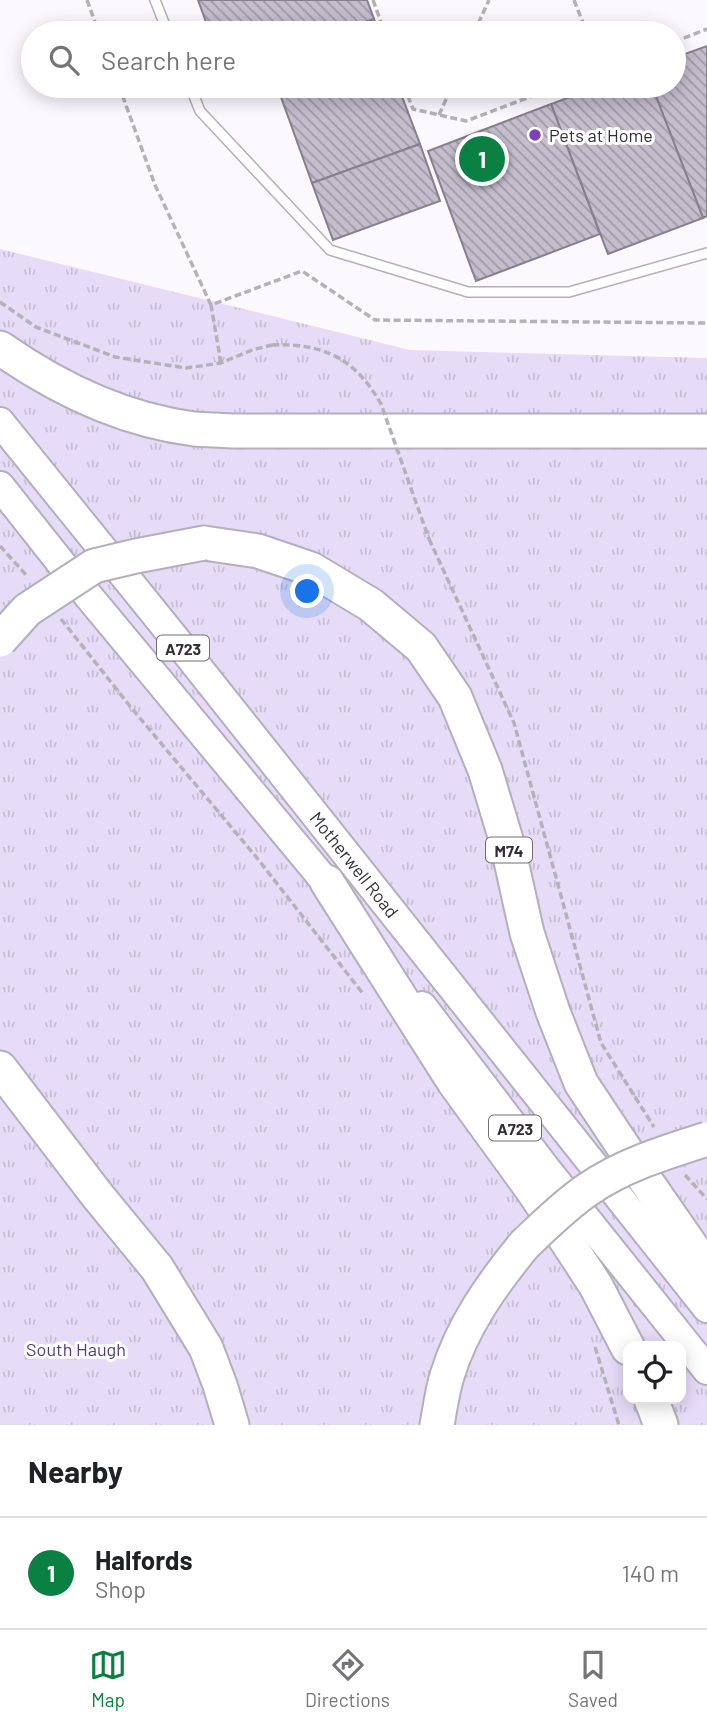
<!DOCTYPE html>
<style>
body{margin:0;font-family:Barlow,sans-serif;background:#f2f2f2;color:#202124}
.controls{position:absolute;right:21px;bottom:21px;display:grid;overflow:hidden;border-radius:14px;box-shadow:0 4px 18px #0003}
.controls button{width:63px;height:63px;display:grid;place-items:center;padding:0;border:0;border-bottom:2px solid #e0e0e0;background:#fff;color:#202124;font:35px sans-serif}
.you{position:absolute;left:308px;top:592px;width:24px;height:24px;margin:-18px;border:5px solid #fff;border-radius:50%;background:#1a73e8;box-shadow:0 0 0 10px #1a73e833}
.badge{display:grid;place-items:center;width:46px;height:46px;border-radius:50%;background:#0b8043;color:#fff;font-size:23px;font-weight:700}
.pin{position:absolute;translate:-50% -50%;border:4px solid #fff;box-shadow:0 2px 7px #0006}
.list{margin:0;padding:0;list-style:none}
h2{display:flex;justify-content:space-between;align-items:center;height:91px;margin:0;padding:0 28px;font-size:30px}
h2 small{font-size:23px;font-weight:400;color:#757577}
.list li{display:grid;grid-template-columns:46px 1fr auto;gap:21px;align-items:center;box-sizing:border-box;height:112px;padding:0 28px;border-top:2px solid #e0e0e0}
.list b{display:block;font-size:26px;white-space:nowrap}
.list p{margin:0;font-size:23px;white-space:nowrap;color:#757577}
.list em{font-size:23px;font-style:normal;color:#757577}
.icon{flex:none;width:38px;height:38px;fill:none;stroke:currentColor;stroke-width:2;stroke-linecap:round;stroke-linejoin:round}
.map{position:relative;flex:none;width:707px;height:1425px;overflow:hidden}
.search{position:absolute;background:#fff;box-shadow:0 4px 18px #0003;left:21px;right:21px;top:21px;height:77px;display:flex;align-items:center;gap:18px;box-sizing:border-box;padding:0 24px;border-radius:38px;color:#757577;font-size:26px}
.sheet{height:203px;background:#fff}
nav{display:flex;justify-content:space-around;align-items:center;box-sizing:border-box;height:98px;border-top:2px solid #e0e0e0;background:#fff;font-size:19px;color:#757577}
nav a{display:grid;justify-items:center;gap:4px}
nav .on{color:#0b8043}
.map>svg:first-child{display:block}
.grass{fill:url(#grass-tufts);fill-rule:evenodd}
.building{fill:url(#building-back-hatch);stroke:#85808e;stroke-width:2}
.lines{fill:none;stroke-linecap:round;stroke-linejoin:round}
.lane-casing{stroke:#b4aebd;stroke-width:12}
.primary-casing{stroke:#b4aebd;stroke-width:32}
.highway-casing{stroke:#b4aebd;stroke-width:37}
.path{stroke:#b4b2b7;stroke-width:3.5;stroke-dasharray:7 3.5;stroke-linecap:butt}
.lane{stroke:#fff;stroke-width:9}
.primary{stroke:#fff;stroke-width:28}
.highway{stroke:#fff;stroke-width:33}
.highway-bridge-casing{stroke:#b4aebd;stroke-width:37;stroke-linecap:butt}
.path-bridge{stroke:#b4b2b7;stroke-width:3.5;stroke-dasharray:7 3.5;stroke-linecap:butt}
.highway-bridge{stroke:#fff;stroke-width:33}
.poi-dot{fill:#7d42b9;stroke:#fff;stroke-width:2.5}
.labels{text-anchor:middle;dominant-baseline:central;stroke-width:6;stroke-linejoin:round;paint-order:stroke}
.shield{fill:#fff;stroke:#6f6d71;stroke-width:2}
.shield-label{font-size:16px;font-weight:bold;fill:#312e34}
.poi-label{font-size:18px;fill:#312e34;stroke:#fff;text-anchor:start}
.street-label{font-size:18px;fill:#312e34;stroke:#fff}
.park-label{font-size:18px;fill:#543d70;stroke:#fff}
</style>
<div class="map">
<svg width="707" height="1425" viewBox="0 0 707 1425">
<defs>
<pattern id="grass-tufts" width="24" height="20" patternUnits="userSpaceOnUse" patternTransform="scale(1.75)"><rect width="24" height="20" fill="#e7dcf8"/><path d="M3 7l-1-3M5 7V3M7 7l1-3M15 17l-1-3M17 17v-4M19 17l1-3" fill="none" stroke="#c7bdd5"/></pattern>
<pattern id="building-back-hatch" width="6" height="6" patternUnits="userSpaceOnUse" patternTransform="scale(1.75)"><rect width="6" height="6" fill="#c3bdcc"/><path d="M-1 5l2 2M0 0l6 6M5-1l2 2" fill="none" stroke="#9f9aa6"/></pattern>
</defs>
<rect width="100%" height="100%" fill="#fbf9fd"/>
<!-- grass -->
<path class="grass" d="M0 249 410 350 707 358V1425H0ZM628 1346H681V1399H628Z"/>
<!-- building -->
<g class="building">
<polygon points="198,0 367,0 374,19 335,33 210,33"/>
<polygon points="374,19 379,33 335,33"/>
<polygon points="707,46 707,216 703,218 652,86 674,86 674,58"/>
<polygon points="277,86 398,86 420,144 312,183"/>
<polygon points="600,86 652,86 703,218 608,254 551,104"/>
<polygon points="551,104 600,234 476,281 428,151"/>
<polygon points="420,144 440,201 333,240 312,183"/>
</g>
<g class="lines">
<defs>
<g id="lane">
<polyline points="155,0 168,33"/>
<polyline points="190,86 200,111 330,250 468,292 569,292 707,253"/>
</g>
<g id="primary">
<path id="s1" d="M0 422 177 641 707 1308"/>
<polyline points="0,486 61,563 340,899"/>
<polyline points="422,1006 547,1170 707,1370"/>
</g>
<g id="highway">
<path d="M0 348C57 388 124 420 194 429 207 430 219 430 232 431H707"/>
<polyline points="204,543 258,551 311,569 371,605 421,647 455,697 485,770 507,843 527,933 553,1012 581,1083 644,1178 707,1269"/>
<polyline points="327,882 454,1082 531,1188 568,1243 596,1286 628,1348"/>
<polyline points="0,1068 97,1195 157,1268 206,1348 220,1385 232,1425"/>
<polyline points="651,1399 661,1425"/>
<path d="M437 1425C440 1409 442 1392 447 1376 462 1326 492 1284 525 1244"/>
</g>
</defs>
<!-- lane casing -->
<use href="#lane" class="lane-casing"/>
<!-- primary casing -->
<use href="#primary" class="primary-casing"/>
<!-- highway casing -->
<use href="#highway" class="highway-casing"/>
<!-- path -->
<g class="path">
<polyline points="87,0 99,33"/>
<polyline points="373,0 385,33"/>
<polyline points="574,0 587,33"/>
<polyline points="474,33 489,0"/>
<polyline points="674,42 707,29"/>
<polyline points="119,86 155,185 211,305"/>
<polyline points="404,86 413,109 466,121 559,86"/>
<polyline points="439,115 452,86"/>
<polyline points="0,302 36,327 115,357 186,368 221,363 252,350 272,345"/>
<polyline points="221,363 211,305 302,271 375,320 707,323"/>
<polyline points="429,539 514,723 601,1043 654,1127"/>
<polyline points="0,546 28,577"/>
<polyline points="61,619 129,705 257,858 364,995"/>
<polyline points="685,1175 707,1199"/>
<polyline points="595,1347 619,1425"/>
</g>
<!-- lane -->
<use href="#lane" class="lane"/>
<!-- primary -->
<use href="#primary" class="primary"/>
<!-- highway -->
<use href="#highway" class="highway"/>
<defs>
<g id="highway-bridge">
<polyline points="0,640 27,610 94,566 136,556 204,543"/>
<path d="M525 1244C545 1225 564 1206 587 1190 623 1165 666 1152 707 1139"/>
</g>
</defs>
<!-- highway-bridge casing -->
<use href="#highway-bridge" class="highway-bridge-casing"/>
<!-- path-bridge -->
<path class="path-bridge" d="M272 345C323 343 355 358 381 404L429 539"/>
<!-- highway-bridge -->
<use href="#highway-bridge" class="highway-bridge"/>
</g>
<!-- markers -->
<circle class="poi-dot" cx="535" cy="135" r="7"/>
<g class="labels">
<!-- shield labels -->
<g class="shield">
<rect x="157" y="635.5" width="52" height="25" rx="5"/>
<rect x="486" y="837.5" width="46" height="25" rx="5"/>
<rect x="489" y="1115.5" width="52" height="25" rx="5"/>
</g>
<g class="shield-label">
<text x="183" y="648">A723</text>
<text x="509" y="850">M74</text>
<text x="515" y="1128">A723</text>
</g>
<!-- poi labels -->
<g class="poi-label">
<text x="549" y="135">Pets at Home</text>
</g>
<!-- street labels -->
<g class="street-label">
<text stroke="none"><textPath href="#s1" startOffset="567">Motherwell Road</textPath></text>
</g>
<!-- park labels -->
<g class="park-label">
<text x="76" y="1349">South Haugh</text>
</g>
</g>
</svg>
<div class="controls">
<button><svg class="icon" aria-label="locate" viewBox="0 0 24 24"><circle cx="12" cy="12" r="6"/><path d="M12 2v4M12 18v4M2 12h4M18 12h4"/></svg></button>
</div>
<div class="you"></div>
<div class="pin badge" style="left:482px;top:159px">1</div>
<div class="search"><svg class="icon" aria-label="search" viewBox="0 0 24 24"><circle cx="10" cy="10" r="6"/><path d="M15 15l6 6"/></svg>Search here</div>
</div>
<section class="sheet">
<h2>Nearby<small></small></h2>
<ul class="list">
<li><span class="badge">1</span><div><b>Halfords</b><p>Shop</p></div><em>140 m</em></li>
</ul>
</section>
<nav>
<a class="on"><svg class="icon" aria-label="map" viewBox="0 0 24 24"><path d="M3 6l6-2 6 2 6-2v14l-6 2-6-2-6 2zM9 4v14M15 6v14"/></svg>Map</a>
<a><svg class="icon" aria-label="directions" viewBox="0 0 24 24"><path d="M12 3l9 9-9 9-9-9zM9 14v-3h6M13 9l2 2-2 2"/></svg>Directions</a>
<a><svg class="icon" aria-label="saved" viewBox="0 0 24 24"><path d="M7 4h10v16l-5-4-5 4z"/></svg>Saved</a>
</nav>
